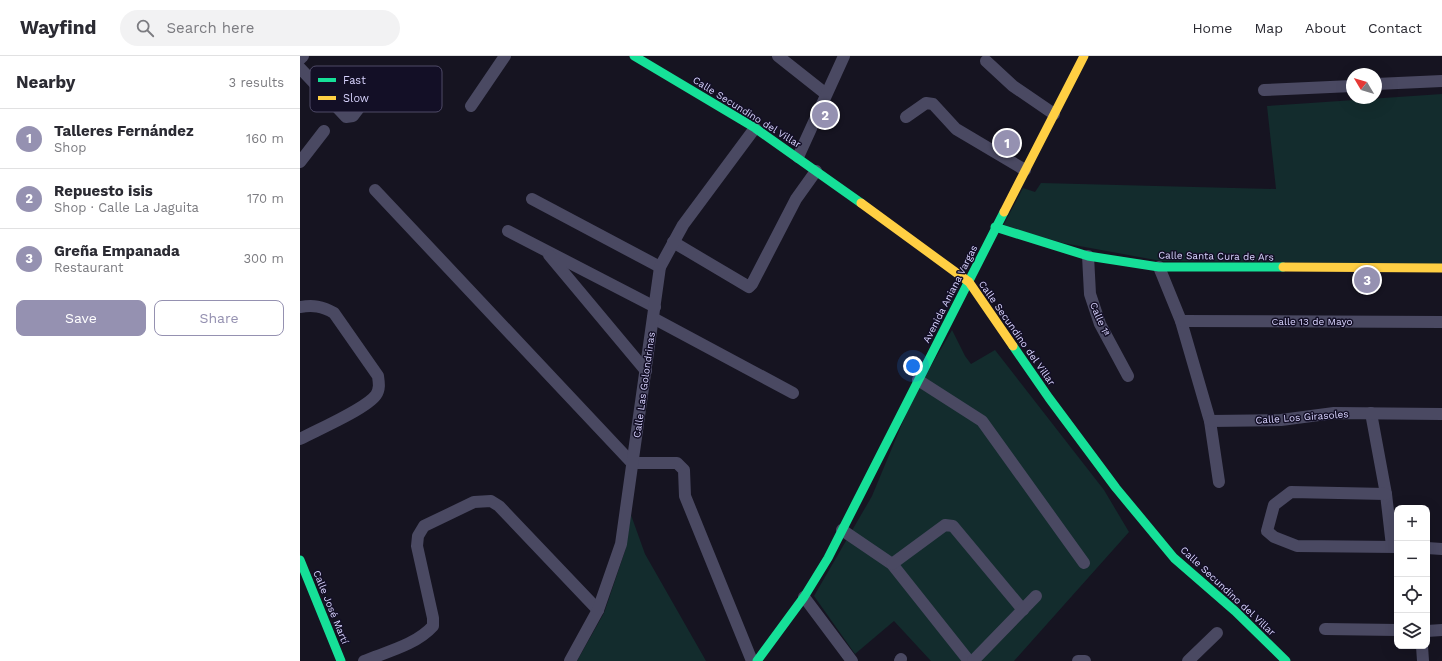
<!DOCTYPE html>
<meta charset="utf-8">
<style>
body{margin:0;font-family:"Work Sans",sans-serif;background:#f2f2f3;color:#2b2b33}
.controls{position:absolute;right:12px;bottom:12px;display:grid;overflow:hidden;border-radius:8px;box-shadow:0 4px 16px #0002}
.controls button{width:36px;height:36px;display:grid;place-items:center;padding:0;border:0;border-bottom:1px solid #e1e1e2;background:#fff;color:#2b2b33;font:20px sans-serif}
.compass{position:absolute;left:1046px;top:12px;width:36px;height:36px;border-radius:50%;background:#fff;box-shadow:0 4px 16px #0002;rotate:308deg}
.you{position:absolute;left:613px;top:310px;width:14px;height:14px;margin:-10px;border:3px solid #fff;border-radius:50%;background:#1a73e8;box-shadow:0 0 0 6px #1a73e833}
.badge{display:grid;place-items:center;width:26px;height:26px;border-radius:50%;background:#9591b1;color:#fff;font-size:13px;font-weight:700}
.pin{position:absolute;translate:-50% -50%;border:2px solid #fff;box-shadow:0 1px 4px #0006}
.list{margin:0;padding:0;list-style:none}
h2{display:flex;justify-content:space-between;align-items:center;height:52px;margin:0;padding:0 16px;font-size:17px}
h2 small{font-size:13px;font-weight:400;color:#7c7c81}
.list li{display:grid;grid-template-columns:26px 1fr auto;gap:12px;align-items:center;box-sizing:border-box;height:60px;padding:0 16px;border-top:1px solid #e1e1e2}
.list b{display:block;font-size:15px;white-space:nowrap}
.list p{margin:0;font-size:13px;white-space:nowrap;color:#7c7c81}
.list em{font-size:13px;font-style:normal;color:#7c7c81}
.actions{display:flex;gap:8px;padding:12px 16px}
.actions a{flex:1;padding:9px 0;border:1px solid #9591b1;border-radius:8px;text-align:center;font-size:14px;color:#9591b1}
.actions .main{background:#9591b1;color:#fff}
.icon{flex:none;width:22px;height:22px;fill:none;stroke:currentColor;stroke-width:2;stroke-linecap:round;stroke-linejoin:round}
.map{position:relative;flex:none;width:1142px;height:605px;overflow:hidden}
header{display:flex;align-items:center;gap:24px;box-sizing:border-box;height:56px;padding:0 20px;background:#fff;border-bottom:1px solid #e1e1e2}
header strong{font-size:19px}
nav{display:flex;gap:22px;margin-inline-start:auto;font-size:14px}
.search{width:280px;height:36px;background:#f2f2f3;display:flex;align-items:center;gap:10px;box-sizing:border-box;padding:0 14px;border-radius:22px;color:#7c7c81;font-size:15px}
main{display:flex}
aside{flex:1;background:#fff}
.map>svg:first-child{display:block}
.green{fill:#132c2d}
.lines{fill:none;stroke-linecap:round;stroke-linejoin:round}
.street{stroke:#4a4962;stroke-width:12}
.fast{stroke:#16e098;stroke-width:9}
.slow{stroke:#ffcf43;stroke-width:9}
.labels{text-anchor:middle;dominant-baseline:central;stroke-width:3;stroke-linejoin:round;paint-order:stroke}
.street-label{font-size:10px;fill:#d9d4ff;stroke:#130f26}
.key{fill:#130f26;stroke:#4e4a67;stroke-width:1}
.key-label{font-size:11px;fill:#d9d4ff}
</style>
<header>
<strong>Wayfind</strong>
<div class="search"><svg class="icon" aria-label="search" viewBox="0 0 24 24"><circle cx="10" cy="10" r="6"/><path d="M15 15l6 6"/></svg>Search here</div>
<nav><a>Home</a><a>Map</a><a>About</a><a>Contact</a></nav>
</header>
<main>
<aside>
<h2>Nearby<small>3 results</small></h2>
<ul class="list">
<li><span class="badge">1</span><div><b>Talleres Fernández</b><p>Shop</p></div><em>160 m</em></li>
<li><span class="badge">2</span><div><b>Repuesto isis</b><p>Shop · Calle La Jaguita</p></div><em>170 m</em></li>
<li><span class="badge">3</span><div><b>Greña Empanada</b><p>Restaurant</p></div><em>300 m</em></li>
</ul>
<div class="actions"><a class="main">Save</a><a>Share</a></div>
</aside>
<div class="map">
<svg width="1142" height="605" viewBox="0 0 1142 605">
<rect width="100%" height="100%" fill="#161421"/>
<!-- green -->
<g class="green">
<polygon points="1142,38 1142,208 861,205 763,187 703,170 723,132 735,136 741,127 976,133 967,50"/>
<polygon points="652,274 665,300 671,308 695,294 804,434 829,476 714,605 631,605 594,565 555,598 514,540 572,440 614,339"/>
<polygon points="331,459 345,498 406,605 277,605 304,557 325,495"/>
</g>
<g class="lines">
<!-- street -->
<g class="street">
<polyline points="478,0 526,38"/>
<polyline points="0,3 3,0"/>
<polyline points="686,5 713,30 754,58"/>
<polyline points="0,12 46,61 53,60 81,23"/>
<polyline points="1076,28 1142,25"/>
<polyline points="964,34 1052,30"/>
<polyline points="171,50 205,0"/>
<polyline points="606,61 626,47 633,48 656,73 725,114"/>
<polyline points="498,101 544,0"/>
<polyline points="0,106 24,75"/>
<polyline points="75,134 332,407 377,407 384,414 385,440 452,605"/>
<polyline points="232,143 360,211"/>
<polyline points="208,175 355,251"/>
<polyline points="373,186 449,231 452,228 496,143 516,115"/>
<polyline points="249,199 346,315"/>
<polyline points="788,200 790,238 800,268 828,320"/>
<polyline points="859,211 881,265 910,365 919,426"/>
<path d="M0 251C13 249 22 250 34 257L78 320C79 327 80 333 76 339 66 353 17 374 0 383"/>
<polyline points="353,262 493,337"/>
<polyline points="881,265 1142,266"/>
<polyline points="618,324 682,365 784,507"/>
<polyline points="1071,357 1086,438 1092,490"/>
<polyline points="910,365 981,364 1034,357 1142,358"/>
<polyline points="1086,438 991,436 974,449 967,475 974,481 997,490 1097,491"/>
<polyline points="542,474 592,508 669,605"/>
<polyline points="1127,492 1142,493"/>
<polyline points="592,508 645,469 653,470 723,554"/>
<polyline points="504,541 552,605"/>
<polyline points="1025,573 1097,574"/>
<polyline points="1127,575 1142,574"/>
<polyline points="1122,590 1123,605"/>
<path d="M64 605C86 596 116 589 133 570V562L117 490 118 480 124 470 174 446 191 445 199 450 298 554"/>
<polyline points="270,605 298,554 321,488 360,211 383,169 455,72"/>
<polyline points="600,605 601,603"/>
<polyline points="673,605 736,540"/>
<polyline points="778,605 785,605"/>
<polyline points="888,605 917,577"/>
</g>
<!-- fast -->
<g class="fast">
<polyline points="334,0 455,72 561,147"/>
<polyline points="695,171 788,200 859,211 983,211"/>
<polyline points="713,290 749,342 816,432 874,502 935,555 986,605"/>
<polyline points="0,504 41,605"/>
<polyline points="457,605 504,541 528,502 704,156"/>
</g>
<!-- slow -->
<g class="slow">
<polyline points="561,147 669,226 713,290"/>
<polyline points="704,156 784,0"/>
<polyline points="983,211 1142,212"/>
</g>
</g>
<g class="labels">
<!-- street labels -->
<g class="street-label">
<text transform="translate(447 56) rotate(32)">Calle Secundino del Villar</text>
<text transform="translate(916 200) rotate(1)">Calle Santa Cura de Ars</text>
<text transform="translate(650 238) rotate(-63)">Avenida Aniana Vargas</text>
<text transform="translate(800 263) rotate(67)">Calle 1ª</text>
<text x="1012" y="265">Calle 13 de Mayo</text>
<text transform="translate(717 277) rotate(55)">Calle Secundino del Villar</text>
<text transform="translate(344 329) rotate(-82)">Calle Las Golondrinas</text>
<text transform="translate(1002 361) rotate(-4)">Calle Los Girasoles</text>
<text transform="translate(928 535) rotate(43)">Calle Secundino del Villar</text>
<text transform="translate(31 551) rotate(68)">Calle José Martí</text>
</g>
</g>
<!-- legend -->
<rect x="10" y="10" width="132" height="46" rx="6" class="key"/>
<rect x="18" y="22" width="18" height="4" fill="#16e098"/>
<rect x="18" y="40" width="18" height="4" fill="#ffcf43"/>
<g class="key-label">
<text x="43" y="28">Fast</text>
<text x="43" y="46">Slow</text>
</g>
</svg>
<div class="controls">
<button>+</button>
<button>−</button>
<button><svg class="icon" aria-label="locate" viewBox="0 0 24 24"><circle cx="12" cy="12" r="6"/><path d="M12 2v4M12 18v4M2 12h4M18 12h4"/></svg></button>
<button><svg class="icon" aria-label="layers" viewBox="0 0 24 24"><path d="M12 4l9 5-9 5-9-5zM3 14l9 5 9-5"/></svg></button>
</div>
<svg class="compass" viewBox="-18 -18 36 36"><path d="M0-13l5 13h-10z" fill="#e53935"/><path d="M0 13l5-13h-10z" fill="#7c7c81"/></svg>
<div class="you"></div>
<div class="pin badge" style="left:707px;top:87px">1</div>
<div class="pin badge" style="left:525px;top:59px">2</div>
<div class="pin badge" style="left:1067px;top:224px">3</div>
</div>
</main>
